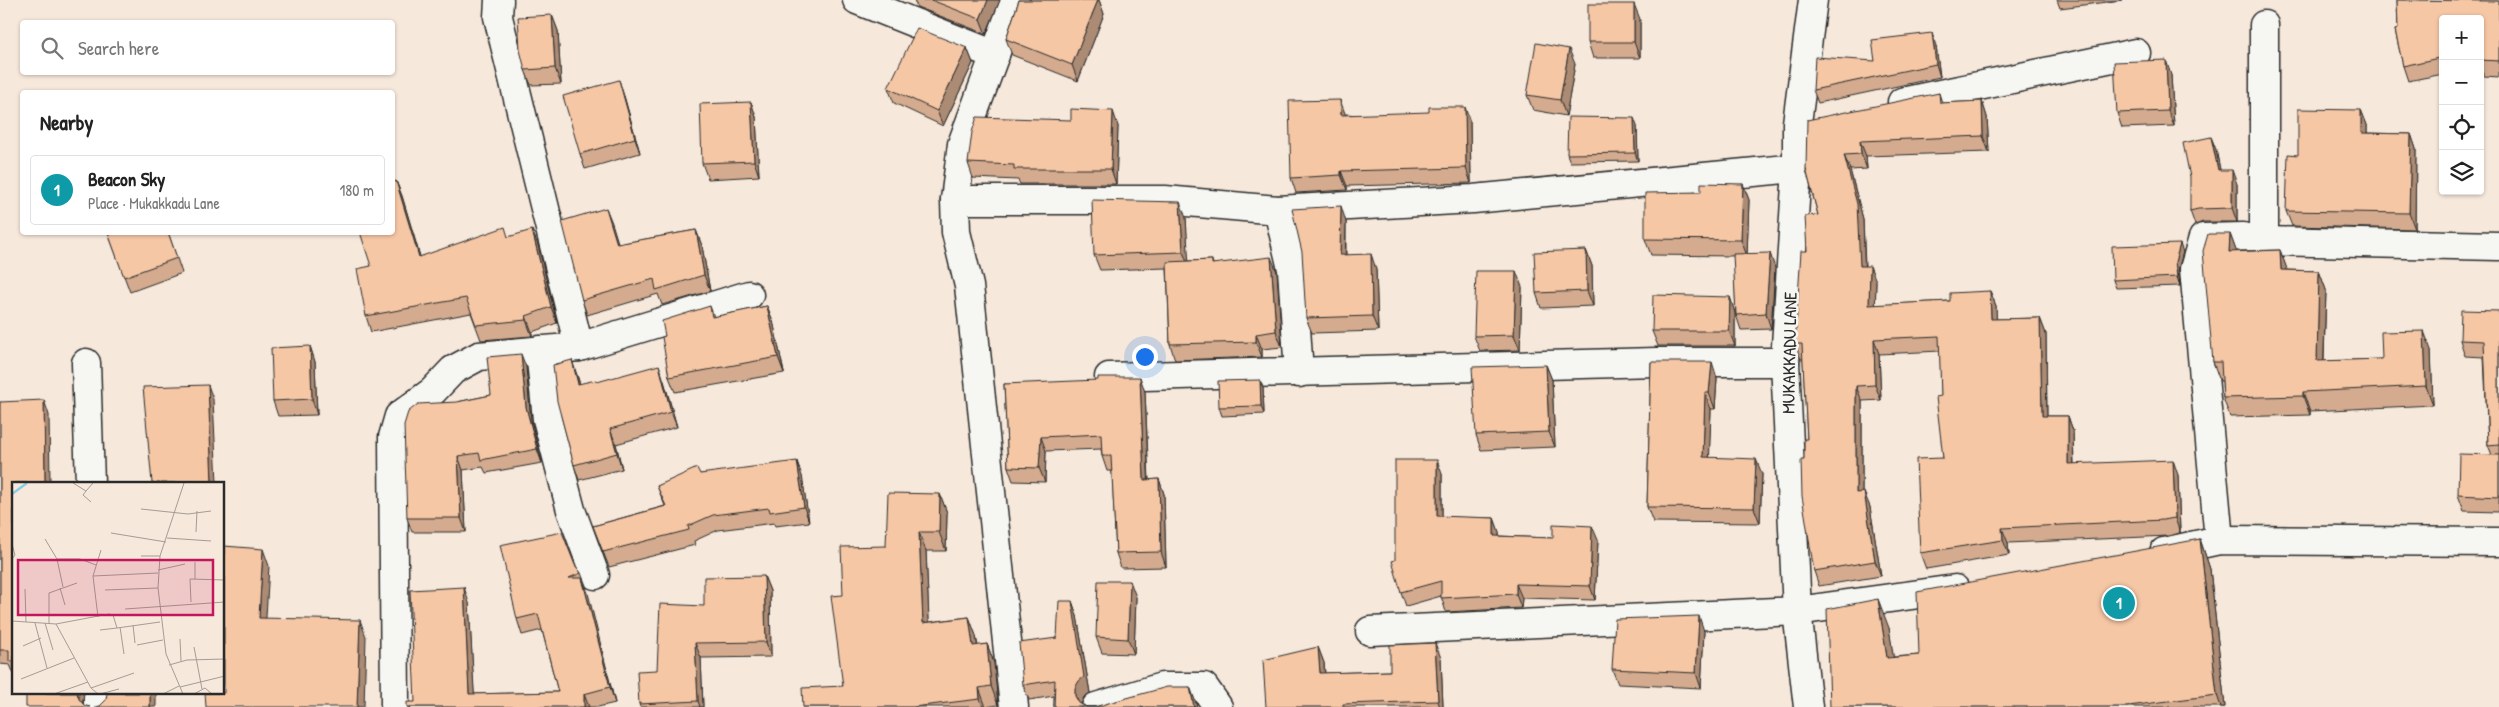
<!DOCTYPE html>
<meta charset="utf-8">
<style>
body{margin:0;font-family:"Patrick Hand",sans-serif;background:#f2f2f2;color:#222}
.controls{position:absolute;right:15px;top:15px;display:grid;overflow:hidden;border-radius:5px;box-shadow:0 1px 4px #0004}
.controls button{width:45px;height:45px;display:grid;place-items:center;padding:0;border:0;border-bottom:1px solid #e0e0e0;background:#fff;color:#222;font:25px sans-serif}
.you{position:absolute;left:1144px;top:356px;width:18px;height:18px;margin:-12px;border:4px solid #fff;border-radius:50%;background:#1a73e8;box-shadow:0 0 0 8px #1a73e833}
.badge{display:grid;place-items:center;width:32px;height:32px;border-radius:50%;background:#2b2b2b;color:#fff;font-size:16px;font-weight:700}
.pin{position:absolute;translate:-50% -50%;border:2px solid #fff;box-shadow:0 1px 5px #0006}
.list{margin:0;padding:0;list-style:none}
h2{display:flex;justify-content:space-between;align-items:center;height:65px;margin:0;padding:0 20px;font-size:21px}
h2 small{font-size:16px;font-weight:400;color:#767676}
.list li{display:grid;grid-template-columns:32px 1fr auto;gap:15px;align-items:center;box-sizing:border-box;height:70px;margin:0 10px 10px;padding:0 10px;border:1px solid #e0e0e0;border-radius:5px}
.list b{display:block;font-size:19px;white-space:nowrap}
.list p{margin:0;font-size:16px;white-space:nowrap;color:#767676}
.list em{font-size:16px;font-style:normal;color:#767676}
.icon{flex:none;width:28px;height:28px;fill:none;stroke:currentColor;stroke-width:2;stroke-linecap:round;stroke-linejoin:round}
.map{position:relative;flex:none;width:2499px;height:707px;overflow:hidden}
.search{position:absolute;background:#fff;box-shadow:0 1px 4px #0004;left:20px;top:20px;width:375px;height:55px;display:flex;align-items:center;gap:12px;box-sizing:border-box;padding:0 18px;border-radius:5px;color:#767676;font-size:19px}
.panel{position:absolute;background:#fff;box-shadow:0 1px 4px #0004;left:20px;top:90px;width:375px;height:145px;border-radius:5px}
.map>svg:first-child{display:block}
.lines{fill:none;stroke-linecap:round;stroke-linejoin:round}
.minor-casing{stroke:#2b2b2b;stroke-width:31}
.minor{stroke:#f6f6f2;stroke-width:28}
.wall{fill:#d4ab8e;stroke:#2b2b2b}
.shaded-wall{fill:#ac8b74;stroke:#2b2b2b}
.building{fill:#f6c7a5;stroke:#2b2b2b}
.labels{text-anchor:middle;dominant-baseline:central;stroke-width:5;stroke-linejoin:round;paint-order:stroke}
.street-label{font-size:18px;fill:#2b2b2b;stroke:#f6f6f2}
.inset-river{fill:none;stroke:#88cfe9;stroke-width:2.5}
.inset-road{fill:none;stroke:#a59c95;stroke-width:1}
.view{fill:#c2185b;fill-opacity:0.15;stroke:#c2185b;stroke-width:2.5}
.inset-edge{fill:none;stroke:#2b2b2b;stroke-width:2.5}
</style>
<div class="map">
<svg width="2499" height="707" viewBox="0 0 2499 707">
<rect width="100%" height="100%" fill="#f6e8db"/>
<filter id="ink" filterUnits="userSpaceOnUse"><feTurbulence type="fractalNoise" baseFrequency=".02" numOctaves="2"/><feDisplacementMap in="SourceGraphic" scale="10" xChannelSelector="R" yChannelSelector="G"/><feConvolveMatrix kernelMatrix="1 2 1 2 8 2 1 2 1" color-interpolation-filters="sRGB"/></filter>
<g filter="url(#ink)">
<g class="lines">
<defs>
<g id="minor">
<polyline points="499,0 498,17 579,347"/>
<polyline points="857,0 995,55"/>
<polyline points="2264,25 2264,241"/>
<polyline points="1902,102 2136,53"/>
<polyline points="955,200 1165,200 1278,210 1473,199 1797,168"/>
<polyline points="1278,210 1292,269 1299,373"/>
<polyline points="540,350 547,419 571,510 595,575"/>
<polyline points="86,363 90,483"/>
<polyline points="1109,377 1656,362 1785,362"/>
<polyline points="2219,540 2194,269 2203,238 2243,237 2264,241 2499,246"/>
<polyline points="2164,552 2219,540 2499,542"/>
<polyline points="1370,631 1797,611 1955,589"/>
<polyline points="98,693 98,707"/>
<polyline points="395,707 393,437 399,416 433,391 453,370 479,356 579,347 749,295"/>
<polyline points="1014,707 969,286 956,232 955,200 962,144 1015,0"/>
<polyline points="1096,707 1162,687 1204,687 1218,707"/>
<polyline points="1808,707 1797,611 1785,362 1797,168 1797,123 1813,0"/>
</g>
</defs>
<!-- minor casing -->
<use href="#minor" class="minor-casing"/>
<!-- minor -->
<use href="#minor" class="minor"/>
</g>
<!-- wall -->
<g class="wall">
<polygon points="914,0 1000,0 986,34 917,7"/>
<polygon points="1019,0 1099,0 1104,14 1078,81 1012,55 1006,39"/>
<polygon points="2057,0 2122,0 2060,8"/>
<polygon points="2397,0 2499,1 2499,77 2484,76 2480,66 2480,19 2443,19 2443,74 2408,81 2403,66 2395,30 2398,29"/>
<polygon points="552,15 558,31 561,84 531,85 525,70"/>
<polygon points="1640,19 1640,58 1593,58 1588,42"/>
<polygon points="1936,46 1940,77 1818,103 1813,90 1875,61"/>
<polygon points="967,48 973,63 943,126 894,103 888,88"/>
<polygon points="1575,64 1566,116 1533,110 1527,95"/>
<polygon points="2171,75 2174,126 2122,128 2117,113"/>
<polygon points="1939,93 1942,103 1982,101 1987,117 1989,152 1866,156 1867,169 1850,170 1863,219 1865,266 1876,281 1875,305 1950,301 1990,291 1996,306 1996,319 2040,318 2046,334 2047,416 2068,416 2073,431 2074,464 2178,475 2180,533 2168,536 2008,543 2009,555 1926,569 1920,553 1943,458 1940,351 1879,354 1881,400 1862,401 1862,492 1870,507 1881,576 1819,586 1814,571 1804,460 1807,439 1803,359 1801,359 1795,344 1807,251 1818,215 1806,169"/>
<polygon points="624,96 640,153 585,169 580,154"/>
<polygon points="751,102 756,117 759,176 708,179 702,163"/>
<polygon points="2361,110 2367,125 2367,133 2411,134 2416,149 2415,229 2292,226 2286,211 2298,155"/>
<polygon points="1345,114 1470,122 1471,183 1347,186 1347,190 1296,193 1291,178"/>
<polygon points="1118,126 1116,184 1020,184 1018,180 973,178 968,163"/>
<polygon points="1637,126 1638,161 1570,162 1567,154"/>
<polygon points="2211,137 2216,150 2220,170 2237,184 2237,222 2203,222 2195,225 2190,211"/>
<polygon points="396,181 402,196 420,257 508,237 538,245 557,323 532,332 532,336 481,340 471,313 371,332 366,316 371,266"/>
<polygon points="1743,184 1749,200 1747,254 1775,268 1771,329 1741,330 1736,315 1734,256 1651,255 1645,239 1701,192"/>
<polygon points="606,208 618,244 696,230 702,246 710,291 662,305 658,294 587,315 582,300"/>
<polygon points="1186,218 1188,261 1212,260 1213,264 1277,272 1282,347 1262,349 1262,357 1175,360 1170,344 1167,268 1100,270 1094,255"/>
<polygon points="1346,222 1346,254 1376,269 1378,331 1312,333 1306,318"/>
<polygon points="168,232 182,273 130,292 108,233"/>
<polygon points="2230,234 2236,251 2280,250 2287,270 2319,271 2326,290 2324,361 2382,359 2431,350 2433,405 2310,411 2310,415 2230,417 2223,398 2222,381 2220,381 2213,362"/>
<polygon points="1586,250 1592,266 1593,306 1541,308 1536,293"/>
<polygon points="2183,252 2178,270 2180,286 2116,288 2113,280"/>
<polygon points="1522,287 1520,350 1480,351 1474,336"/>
<polygon points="1730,297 1735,313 1735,346 1658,346 1652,331"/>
<polygon points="710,306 714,317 767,306 773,321 784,373 675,392 669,377 665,336"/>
<polygon points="2499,311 2499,512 2464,511 2458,495 2492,455 2488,445 2484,357 2465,356 2460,340"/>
<polygon points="310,346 315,362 317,415 278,416 273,401"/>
<polygon points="1651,362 1717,378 1715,409 1711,409 1709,457 1762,474 1760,523 1653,522 1647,507"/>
<polygon points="1546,365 1552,380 1555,447 1481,450 1476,435"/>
<polygon points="526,367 531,421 542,463 486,473 483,467 463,470 466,532 412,532 407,518 457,402 491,395"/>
<polygon points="577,375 580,384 597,382 664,381 677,427 616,444 622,469 579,480 574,465"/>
<polygon points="1260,380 1263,388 1264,414 1222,416 1219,407"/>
<polygon points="1004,384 1145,392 1149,480 1159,479 1164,494 1166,567 1121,568 1116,553 1112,471 1107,471 1102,456 1101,449 1046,451 1045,482 1013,481 1008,467"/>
<polygon points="0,402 49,415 14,483 14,674 10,665 0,664"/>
<polygon points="700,474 802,476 809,522 775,526 774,523 718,530 694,541 695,545 609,567 593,526 665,506 657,486"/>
<polygon points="1442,474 1442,517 1494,518 1499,532 1499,536 1598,540 1595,600 1522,598 1521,608 1446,612 1441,596 1406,606 1401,592 1395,560"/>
<polygon points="940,494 947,513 946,551 926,551 929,622 969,617 976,636 978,646 987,644 994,663 998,705 986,707 803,707 843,686 843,595 886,546"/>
<polygon points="2200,539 2210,569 2225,707 1830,707 1889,628 1893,657 1919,655"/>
<polygon points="575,565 581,573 587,588 586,588 615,703 598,707 407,707 415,702 469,603 474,694 558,692 542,630 522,635 517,619"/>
<polygon points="764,576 770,591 771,657 701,658 703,707 640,707 639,704 657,670 704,606"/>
<polygon points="1136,597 1134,654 1102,653 1096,637"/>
<polygon points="1072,601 1077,616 1090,693 1084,697 1081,703 1086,707 1094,707 1190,687 1197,707 1054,707 1054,696 1029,700 1023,685 1057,638"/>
<polygon points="1704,631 1701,688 1618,684 1612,669"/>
<polygon points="1318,647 1324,663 1325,673 1390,671 1441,658 1443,707 1266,707"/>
</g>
<!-- shaded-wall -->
<g class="shaded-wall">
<polygon points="988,0 1000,0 986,34 980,19"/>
<polygon points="1098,0 1099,0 1104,14 1078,81 1072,65"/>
<polygon points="1634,4 1640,19 1640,58 1634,42"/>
<polygon points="552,15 558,31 561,84 555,68"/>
<polygon points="1932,33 1936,46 1940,77 1936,64"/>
<polygon points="967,48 973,63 943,126 937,111"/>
<polygon points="1569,49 1575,64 1566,116 1560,100"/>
<polygon points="2166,60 2171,75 2174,126 2168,111"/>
<polygon points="619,80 624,96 640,153 635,138"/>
<polygon points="1340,100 1346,116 1341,115"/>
<polygon points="1982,101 1987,117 1989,152 1983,136"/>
<polygon points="751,102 756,117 759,176 754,161"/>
<polygon points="1465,107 1470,122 1471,183 1466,168"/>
<polygon points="2361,110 2367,125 2367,148 2361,133"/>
<polygon points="1113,111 1118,126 1116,184 1111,169"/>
<polygon points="1634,118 1637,126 1638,161 1635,153"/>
<polygon points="2411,134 2416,149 2415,229 2409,213"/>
<polygon points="2211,137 2216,150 2223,184 2218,170"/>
<polygon points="1860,141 1866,156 1867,169 1861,154"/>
<polygon points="1844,155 1850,170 1863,219 1865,281 1860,266"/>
<polygon points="2232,170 2237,184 2237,222 2232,208"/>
<polygon points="1341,171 1347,186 1347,190 1341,175"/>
<polygon points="396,181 402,196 425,273 419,257"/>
<polygon points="1743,184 1749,200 1747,256 1741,240"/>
<polygon points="1180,202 1186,218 1189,267 1183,252"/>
<polygon points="1341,206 1346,222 1345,270 1340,255"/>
<polygon points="606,208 612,223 623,259 617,244"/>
<polygon points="532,230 538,245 557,323 551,307"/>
<polygon points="696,230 702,246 710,291 704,275"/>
<polygon points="2230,234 2237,253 2229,252"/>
<polygon points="2180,244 2183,252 2178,270 2180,286 2177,277 2175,262"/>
<polygon points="1586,250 1592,266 1593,306 1587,291"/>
<polygon points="2280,250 2287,269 2288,289 2281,270"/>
<polygon points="1770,253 1775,268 1771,329 1766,313"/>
<polygon points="1371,254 1376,269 1378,331 1372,316"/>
<polygon points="1271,257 1277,272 1282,347 1276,331"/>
<polygon points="1870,266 1876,281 1875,320 1869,305"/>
<polygon points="1516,271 1522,287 1520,350 1514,335"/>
<polygon points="2319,271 2326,290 2323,381 2317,361"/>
<polygon points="1990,291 1996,306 1997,334 1991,319"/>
<polygon points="1730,297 1735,313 1735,346 1729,331"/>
<polygon points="767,306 773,321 784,373 778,357"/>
<polygon points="526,316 532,332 532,336 526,320"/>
<polygon points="2040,318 2046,334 2047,432 2042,416"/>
<polygon points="2424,331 2431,350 2433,405 2426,386"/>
<polygon points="1256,334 1262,349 1262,357 1256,342"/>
<polygon points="1874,339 1879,354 1881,400 1875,385"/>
<polygon points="310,346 315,362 317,415 312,399"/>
<polygon points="521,354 526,367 531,421 542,463 537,449 526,407"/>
<polygon points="572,360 577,375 584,400 578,384"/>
<polygon points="1712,362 1717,378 1715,409 1709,393"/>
<polygon points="659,365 664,381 677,427 671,412"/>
<polygon points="1546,365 1552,380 1555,447 1549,432"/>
<polygon points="1140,377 1145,392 1149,494 1144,480"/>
<polygon points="1260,380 1263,388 1264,414 1261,406"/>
<polygon points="208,385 213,399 217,483 212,483"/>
<polygon points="1856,386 1862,401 1862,508 1856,493"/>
<polygon points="2303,392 2310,411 2310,415 2303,396"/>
<polygon points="1705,393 1711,409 1709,472 1703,457"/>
<polygon points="44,400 49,415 50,483 45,483"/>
<polygon points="2068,416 2073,431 2074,479 2068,464"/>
<polygon points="610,429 616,444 622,469 617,453"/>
<polygon points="1041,437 1046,451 1045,482 1039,468"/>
<polygon points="458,456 463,470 466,532 461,518"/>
<polygon points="1756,459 1762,474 1760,523 1754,508"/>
<polygon points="1437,460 1442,474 1442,530 1437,516"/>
<polygon points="2173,460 2178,475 2180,533 2175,518"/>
<polygon points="797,461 802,476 809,522 804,507"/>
<polygon points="1159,479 1164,494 1166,567 1161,552"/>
<polygon points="1864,492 1870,507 1881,576 1875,561"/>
<polygon points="940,494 947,513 946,551 939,532"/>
<polygon points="1494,518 1499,532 1499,550 1494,536"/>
<polygon points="1592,526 1598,540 1595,600 1590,586"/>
<polygon points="2002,528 2008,543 2009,555 2003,540"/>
<polygon points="919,532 926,551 930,642 923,623"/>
<polygon points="2200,539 2210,569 2225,707 2221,707 2217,695"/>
<polygon points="263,549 269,566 265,634 259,618"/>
<polygon points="764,576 770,591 771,657 766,642"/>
<polygon points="582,578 588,593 615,703 610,687"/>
<polygon points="1130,581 1136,597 1134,654 1128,639"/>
<polygon points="1516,584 1522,598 1521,608 1516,594"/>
<polygon points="464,587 469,603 475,707 469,694"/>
<polygon points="1878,599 1889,628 1898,687 1887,658"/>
<polygon points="1072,601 1077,616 1090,693 1084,697 1081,704 1081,707 1075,696"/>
<polygon points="1699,616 1704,631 1701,688 1696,673"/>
<polygon points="969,617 976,636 980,665 973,646"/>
<polygon points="360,620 366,637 364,707 357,707"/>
<polygon points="695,643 701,658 703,707 700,707 698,701"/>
<polygon points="1435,643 1441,658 1443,707 1440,707 1438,701"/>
<polygon points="987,644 994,663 998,705 991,686"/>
<polygon points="1318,647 1324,663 1325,688 1320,673"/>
<polygon points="1190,687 1196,703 1197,707 1194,707"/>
<polygon points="979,688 986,707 983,707 980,699"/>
<polygon points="77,693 84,693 82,707"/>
<rect x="150" y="693" width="6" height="14"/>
<polygon points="584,694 589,707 584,707"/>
</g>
<!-- building -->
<g class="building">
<polygon points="931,0 988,0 980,19"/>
<polygon points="1019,0 1098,0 1072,65 1006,39"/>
<polygon points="2397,0 2499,1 2499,61 2480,60 2480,19 2443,19 2443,57 2403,66 2395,30 2398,29"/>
<rect x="1588" y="4" width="46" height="38"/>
<polygon points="552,15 555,68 525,70 520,50 518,17"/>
<polygon points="917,28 967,48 937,111 888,88"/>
<polygon points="1932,33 1936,64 1813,90 1815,57 1875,61 1872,40"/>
<polygon points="1536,43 1569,49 1560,100 1527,95"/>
<polygon points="2166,60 2168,111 2117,113 2114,62"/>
<polygon points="619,80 635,138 580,154 563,96"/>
<polygon points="1939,93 1940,103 1982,101 1983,136 1860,141 1861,154 1844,155 1857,204 1860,266 1870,266 1869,305 1950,301 1950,293 1990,291 1991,319 2040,318 2042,416 2068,416 2068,464 2173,460 2175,518 2163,520 2002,528 2003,540 1920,553 1916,459 1943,458 1936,397 1941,396 1939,336 1874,339 1875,385 1856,386 1856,493 1864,492 1875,561 1814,571 1802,496 1801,460 1804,460 1804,439 1807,439 1802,344 1795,344 1801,251 1807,251 1805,216 1818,215 1806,169 1807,120"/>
<polygon points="1340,100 1341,115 1429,112 1429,107 1465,107 1466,168 1341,171 1341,175 1291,178 1289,101"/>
<polygon points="751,102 754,161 702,163 700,104"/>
<polygon points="1071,109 1113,111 1111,169 1014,169 1014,165 968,163 972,132 977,117 1071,120"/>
<polygon points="2298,109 2361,110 2361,133 2411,134 2409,213 2286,211 2288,154 2298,155"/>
<polygon points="1568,117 1634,118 1635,153 1567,154"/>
<polygon points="2211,137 2218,170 2232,170 2232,208 2198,209 2190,211 2190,177 2183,143"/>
<polygon points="396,181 419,257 505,227 508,237 532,230 551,307 526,316 526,320 476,325 466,298 366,316 357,269 371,266 360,232 392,232 392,182"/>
<polygon points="1701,183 1743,184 1741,240 1645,239 1645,193 1701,192"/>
<polygon points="1092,200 1180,202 1183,252 1094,255"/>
<polygon points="1341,206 1340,255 1371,254 1372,316 1306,318 1302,252 1292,209"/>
<polygon points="606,208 617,244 696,230 704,275 656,290 654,279 582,300 562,221"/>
<polygon points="110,232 168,232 177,258 124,277 108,233"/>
<polygon points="2208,234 2230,234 2229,252 2280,250 2281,270 2319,271 2317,361 2382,359 2381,332 2424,331 2426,386 2303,392 2303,396 2223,398 2221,362 2213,362 2203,251"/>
<polygon points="2180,244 2175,262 2177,277 2113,280 2112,246"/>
<polygon points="1586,250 1587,291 1536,293 1534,252"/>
<polygon points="1770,253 1766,313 1736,315 1733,254"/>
<polygon points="1271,257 1276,331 1256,334 1256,342 1170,344 1167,262 1212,260 1212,264"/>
<polygon points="1476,271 1516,271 1514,335 1474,336"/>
<polygon points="1653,295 1730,297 1729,331 1652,331"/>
<polygon points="710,306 712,317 767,306 778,357 669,377 662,337 665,336 662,321"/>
<polygon points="2461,310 2499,311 2499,444 2488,445 2484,341 2460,340"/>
<polygon points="310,346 312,399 273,401 271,348"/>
<polygon points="521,354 526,407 537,449 481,460 479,453 458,456 461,518 407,518 404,425 408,412 418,404 457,402 491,395 487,357"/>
<polygon points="572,360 578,384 596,380 597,382 659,365 671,412 610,429 617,453 574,465 557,401 553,365"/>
<polygon points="1651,362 1712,362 1709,393 1705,393 1703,457 1756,459 1754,508 1647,507"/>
<polygon points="1546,365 1549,432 1476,435 1472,367"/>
<polygon points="1098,377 1140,377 1144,480 1159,479 1161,552 1116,553 1111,456 1102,456 1101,434 1041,437 1039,468 1008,467 1004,384 1098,380"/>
<polygon points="1260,380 1261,406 1219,407 1218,381"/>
<polygon points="208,385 212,483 152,483 143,387"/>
<polygon points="44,400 45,483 14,483 14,661 9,661 9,650 0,650 0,402"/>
<polygon points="2459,454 2499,455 2499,497 2458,495"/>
<polygon points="1395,460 1437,460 1437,516 1494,518 1494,536 1553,538 1553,524 1592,526 1590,586 1516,584 1516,594 1441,598 1441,581 1401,592 1392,561 1395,560"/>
<polygon points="797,461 804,507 770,512 769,508 713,515 688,526 689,530 603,552 593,526 666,506 657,486 697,468 700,474"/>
<polygon points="888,493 940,494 939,532 919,532 923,623 969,617 973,646 987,644 991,686 979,688 980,699 913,707 803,707 802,688 843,686 831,596 843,595 841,547 886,546"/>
<polygon points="562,532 575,565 581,573 569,578 582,578 610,687 584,694 584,707 407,707 407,702 415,702 410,590 464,587 469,694 558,692 538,614 517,619 500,545"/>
<polygon points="2200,539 2217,695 2128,706 2128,707 1830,707 1827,609 1878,599 1887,658 1919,655 1917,592"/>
<polygon points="224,546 263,549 259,618 360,620 357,707 206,707 205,693 224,693"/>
<polygon points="764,576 766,642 695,643 698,701 639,704 637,671 657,670 660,604 704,606 704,577"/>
<polygon points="1098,581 1130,581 1128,639 1096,637"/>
<polygon points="1059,601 1072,601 1084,677 1079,681 1075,688 1075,696 1079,703 1086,707 1094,707 1167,687 1190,687 1194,707 1054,707 1055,680 1023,685 1019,643 1057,638"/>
<polygon points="1699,616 1696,673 1612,669 1615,619"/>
<polygon points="1435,643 1438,701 1343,704 1343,707 1266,707 1263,660 1318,647 1320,673 1390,671 1390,645"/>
<polygon points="26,693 77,693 79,699 84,705 90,707 26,707"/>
<polygon points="107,693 150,693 150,707 95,707 100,706 106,700"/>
</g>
</g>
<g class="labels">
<!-- street labels -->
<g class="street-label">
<text transform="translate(1789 353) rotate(-89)">MUKAKKADU LANE</text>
</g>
</g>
<!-- overview -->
<g transform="translate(12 482)">
<rect width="212" height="212" fill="#f6e8db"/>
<path class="inset-river" d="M0 12 15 1"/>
<path class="inset-road" d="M61 1 74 9 81 1M74 9 71 13 79 20M129 27 176 32 199 29M184 50 185 29M99 51 154 60M155 56 199 59M33 57 45 77 51 105M0 62 3 73 0 77M129 74H148M45 77H68L84 83M183 80V97M146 88 173 82M81 94 146 91M48 106 53 123M13 107 14 140M93 108 146 106M179 120 178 97 213 98M113 127 213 120M86 135 81 94 89 68M0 139 44 142 79 206 86 212M23 141 35 186M33 141 41 168M37 141V111L65 101M44 142 97 132 101 133 105 146 148 140M121 143 123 161M108 145 112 172M88 148 105 146M168 157 169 179M125 163 151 158M11 164 29 156M182 165 190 207M157 183 175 178 213 177M9 197 62 176M168 205 213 194M79 206 122 191M42 212 76 200M88 212 107 207M151 212 167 204M171 212 154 172 146 106 148 74 172 1M182 212 193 206 200 212"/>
<path class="view" d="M6 78H201V133H6Z"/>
<rect width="212" height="212" class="inset-edge"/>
</g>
</svg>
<div class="controls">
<button>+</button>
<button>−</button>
<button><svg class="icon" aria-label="locate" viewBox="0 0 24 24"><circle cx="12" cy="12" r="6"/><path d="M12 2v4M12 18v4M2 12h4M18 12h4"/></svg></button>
<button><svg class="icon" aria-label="layers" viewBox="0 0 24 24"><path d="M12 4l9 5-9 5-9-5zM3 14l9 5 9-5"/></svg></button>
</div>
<div class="you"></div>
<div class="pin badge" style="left:2119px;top:603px;background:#0f9aa8">1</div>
<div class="search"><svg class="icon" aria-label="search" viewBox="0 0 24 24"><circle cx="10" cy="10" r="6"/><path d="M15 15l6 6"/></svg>Search here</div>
<section class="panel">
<h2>Nearby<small></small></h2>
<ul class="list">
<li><span class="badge" style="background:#0f9aa8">1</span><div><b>Beacon Sky</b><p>Place · Mukakkadu Lane</p></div><em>180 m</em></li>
</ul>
</section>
</div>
